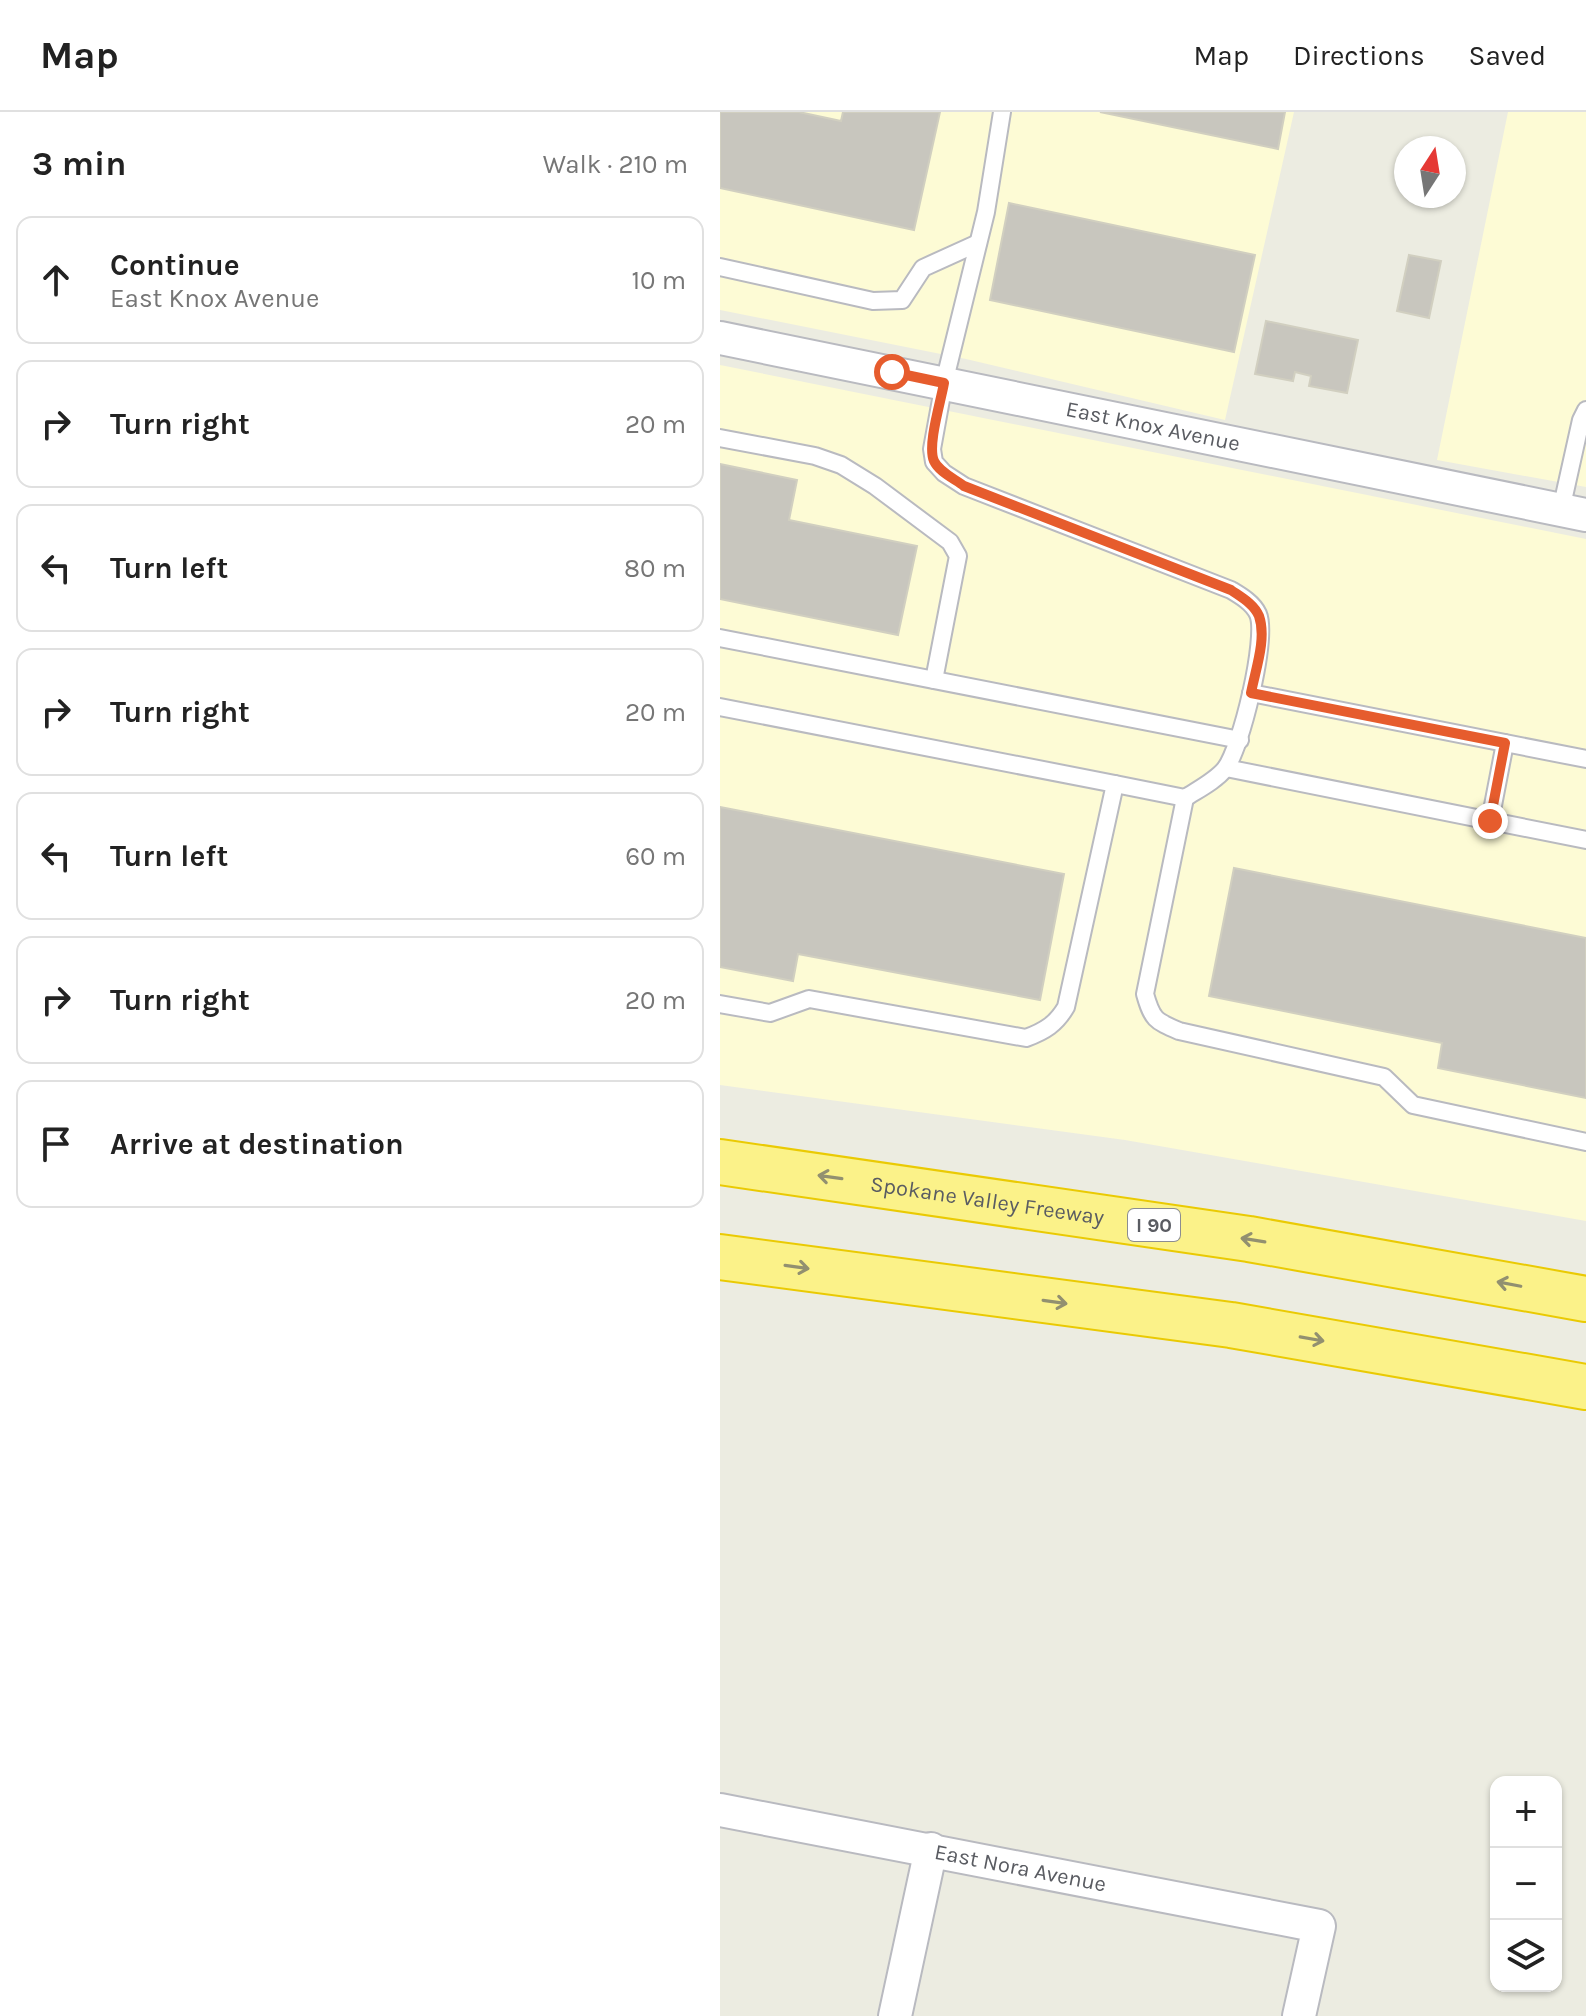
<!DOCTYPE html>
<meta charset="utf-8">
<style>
body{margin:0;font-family:Karla,sans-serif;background:#f6f6f6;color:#222}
.controls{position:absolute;right:24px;bottom:24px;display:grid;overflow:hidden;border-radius:16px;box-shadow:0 2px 6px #0004}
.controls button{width:72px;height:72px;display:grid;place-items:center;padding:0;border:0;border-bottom:2px solid #e0e0e0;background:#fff;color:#222;font:40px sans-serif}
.compass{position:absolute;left:674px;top:24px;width:72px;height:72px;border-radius:50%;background:#fff;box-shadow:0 2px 6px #0004;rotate:12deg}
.stop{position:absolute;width:24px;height:24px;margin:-18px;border:6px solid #e65c2d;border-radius:50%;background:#fff}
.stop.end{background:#e65c2d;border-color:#fff;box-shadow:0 2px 8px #0008}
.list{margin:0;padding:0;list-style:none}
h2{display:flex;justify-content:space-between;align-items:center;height:104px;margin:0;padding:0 32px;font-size:34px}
h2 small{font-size:26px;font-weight:400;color:#767676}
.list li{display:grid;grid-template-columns:52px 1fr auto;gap:24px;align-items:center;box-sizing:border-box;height:128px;margin:0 16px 16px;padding:0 16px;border:2px solid #e0e0e0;border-radius:16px}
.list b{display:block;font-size:30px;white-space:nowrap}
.list p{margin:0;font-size:26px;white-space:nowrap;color:#767676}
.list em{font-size:26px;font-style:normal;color:#767676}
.icon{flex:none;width:44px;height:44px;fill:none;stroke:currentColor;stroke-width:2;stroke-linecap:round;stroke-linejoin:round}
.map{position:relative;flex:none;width:866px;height:1904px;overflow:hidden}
header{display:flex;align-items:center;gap:48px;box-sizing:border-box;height:112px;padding:0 40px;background:#fff;border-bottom:2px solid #e0e0e0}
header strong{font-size:38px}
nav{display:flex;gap:44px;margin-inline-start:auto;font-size:28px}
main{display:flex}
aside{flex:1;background:#fff}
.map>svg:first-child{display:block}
.commercial{fill:#fdfbd5}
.building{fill:#c8c6be;stroke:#d1cfc0;stroke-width:2}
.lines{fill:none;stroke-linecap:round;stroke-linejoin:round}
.lane-casing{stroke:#b9bac0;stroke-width:20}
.street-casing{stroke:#b9bac0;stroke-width:36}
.highway-casing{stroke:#eaca03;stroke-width:48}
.lane{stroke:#fff;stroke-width:16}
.street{stroke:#fff;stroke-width:32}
.highway{stroke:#fbf289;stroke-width:44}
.oneway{stroke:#929070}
.route{stroke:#e65c2d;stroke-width:10}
.labels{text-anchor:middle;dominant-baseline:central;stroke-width:6;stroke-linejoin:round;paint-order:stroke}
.shield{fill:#fff;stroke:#8c8d91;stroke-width:2}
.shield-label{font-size:20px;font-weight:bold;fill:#5a5c62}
.street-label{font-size:22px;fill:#5a5c62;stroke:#fff}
</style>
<header>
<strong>Map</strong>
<nav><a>Map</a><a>Directions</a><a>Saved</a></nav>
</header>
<main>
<aside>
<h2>3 min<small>Walk · 210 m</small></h2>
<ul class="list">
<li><svg class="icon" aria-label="ahead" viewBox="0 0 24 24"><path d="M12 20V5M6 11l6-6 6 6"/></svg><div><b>Continue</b><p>East Knox Avenue</p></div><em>10 m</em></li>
<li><svg class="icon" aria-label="right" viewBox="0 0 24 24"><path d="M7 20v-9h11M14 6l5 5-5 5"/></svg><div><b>Turn right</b></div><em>20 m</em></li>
<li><svg class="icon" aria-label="left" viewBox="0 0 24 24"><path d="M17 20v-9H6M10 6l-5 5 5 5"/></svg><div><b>Turn left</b></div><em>80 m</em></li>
<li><svg class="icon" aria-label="right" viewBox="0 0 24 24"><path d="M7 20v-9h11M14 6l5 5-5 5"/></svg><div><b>Turn right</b></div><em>20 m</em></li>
<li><svg class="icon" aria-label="left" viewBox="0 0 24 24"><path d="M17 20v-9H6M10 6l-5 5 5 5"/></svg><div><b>Turn left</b></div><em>60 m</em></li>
<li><svg class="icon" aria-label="right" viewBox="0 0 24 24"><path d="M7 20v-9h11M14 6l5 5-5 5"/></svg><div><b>Turn right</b></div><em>20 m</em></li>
<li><svg class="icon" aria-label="arrive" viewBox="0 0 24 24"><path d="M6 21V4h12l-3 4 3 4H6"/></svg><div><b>Arrive at destination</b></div></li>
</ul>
</aside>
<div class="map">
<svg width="866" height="1904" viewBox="0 0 866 1904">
<rect width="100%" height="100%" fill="#ecece1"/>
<!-- commercial -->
<g class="commercial">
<polygon points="0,0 574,0 505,308 246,247 0,198"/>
<polygon points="788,0 866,0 866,375 717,348"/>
<polygon points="0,253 866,427 866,1109 405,1028 0,973"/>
</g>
<!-- building -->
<g class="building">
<polygon points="0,0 79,0 121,9 123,0 220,0 194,118 0,76"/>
<polygon points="380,0 565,0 558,37"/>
<polygon points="289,91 535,143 514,240 270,188"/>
<polygon points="689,143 721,149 709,206 677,199"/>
<polygon points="546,209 638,228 627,281 589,274 591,264 575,260 573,269 535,262"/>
<polygon points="0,352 77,368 69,408 197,434 178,523 0,487"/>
<polygon points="0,695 344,762 320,888 78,842 73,869 0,855"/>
<polygon points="514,756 866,826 866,986 718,956 722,931 489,884"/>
</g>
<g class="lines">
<defs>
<g id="lane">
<path d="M282 0 266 100 224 271 212 337 214 350 224 361 244 374 511 478C521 484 533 491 538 502 548 525 521 637 505 657 495 669 479 677 465 686L395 672"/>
<polyline points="0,155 153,189 182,188 203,156 258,131"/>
<polyline points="0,326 95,344 121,353 155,374 230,430 238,444 214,568"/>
<polyline points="841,398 861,308 866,298"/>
<polyline points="0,526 520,628"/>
<polyline points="531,581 866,647"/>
<path d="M0 595 395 672 346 895C336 912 325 919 306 926L89 887 50 901 0 892"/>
<polyline points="506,656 866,728"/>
<path d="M465 686 425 882C432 907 435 909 459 919L664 965 693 993 866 1030"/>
<polyline points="770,709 785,631"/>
</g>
<g id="street">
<path id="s1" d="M0 226 866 403"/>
<path id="s2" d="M0 1698 599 1814 579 1904"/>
<polyline points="175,1904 211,1737"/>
</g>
<g id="highway">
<path id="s3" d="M0 1050 529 1127 866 1187"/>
<polyline points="0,1145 511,1213 866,1275"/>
</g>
</defs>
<!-- lane casing -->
<use href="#lane" class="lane-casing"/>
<!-- street casing -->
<use href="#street" class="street-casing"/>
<!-- highway casing -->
<use href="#highway" class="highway-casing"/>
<!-- lane -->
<use href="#lane" class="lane"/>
<!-- street -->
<use href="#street" class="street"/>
<!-- highway -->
<use href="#highway" class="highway"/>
</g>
<!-- one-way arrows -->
<defs><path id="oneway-shaft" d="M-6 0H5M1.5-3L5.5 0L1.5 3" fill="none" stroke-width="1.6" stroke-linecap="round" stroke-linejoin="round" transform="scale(2)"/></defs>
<g class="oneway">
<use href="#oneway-shaft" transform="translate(110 1065) rotate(-172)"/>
<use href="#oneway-shaft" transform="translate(533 1128) rotate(-171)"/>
<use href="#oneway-shaft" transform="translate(77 1155) rotate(8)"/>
<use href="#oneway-shaft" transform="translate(789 1172) rotate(-169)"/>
<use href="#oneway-shaft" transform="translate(335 1190) rotate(8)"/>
<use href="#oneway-shaft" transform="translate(592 1227) rotate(10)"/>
</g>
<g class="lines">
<!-- route -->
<path class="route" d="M172 260 224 271C221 289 207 333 214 349 219 360 235 367 244 374L511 478C521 485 534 492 539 504 547 527 535 559 531 581L785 631 770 709"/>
</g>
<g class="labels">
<!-- shield labels -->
<rect class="shield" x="408" y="1097" width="52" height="32" rx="6"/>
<g class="shield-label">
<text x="434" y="1113">I 90</text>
</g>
<!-- street labels -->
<g class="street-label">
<text stroke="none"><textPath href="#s1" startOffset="442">East Knox Avenue</textPath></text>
<text stroke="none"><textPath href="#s3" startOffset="270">Spokane Valley Freeway</textPath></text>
<text stroke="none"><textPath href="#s2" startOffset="306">East Nora Avenue</textPath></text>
</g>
</g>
</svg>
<div class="controls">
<button>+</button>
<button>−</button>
<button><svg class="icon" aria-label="layers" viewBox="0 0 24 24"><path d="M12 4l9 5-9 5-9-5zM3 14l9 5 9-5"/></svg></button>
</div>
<svg class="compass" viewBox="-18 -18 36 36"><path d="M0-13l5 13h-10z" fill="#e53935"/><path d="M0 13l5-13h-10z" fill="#767676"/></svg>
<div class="stop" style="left:172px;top:260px"></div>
<div class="stop end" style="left:770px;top:709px"></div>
</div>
</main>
